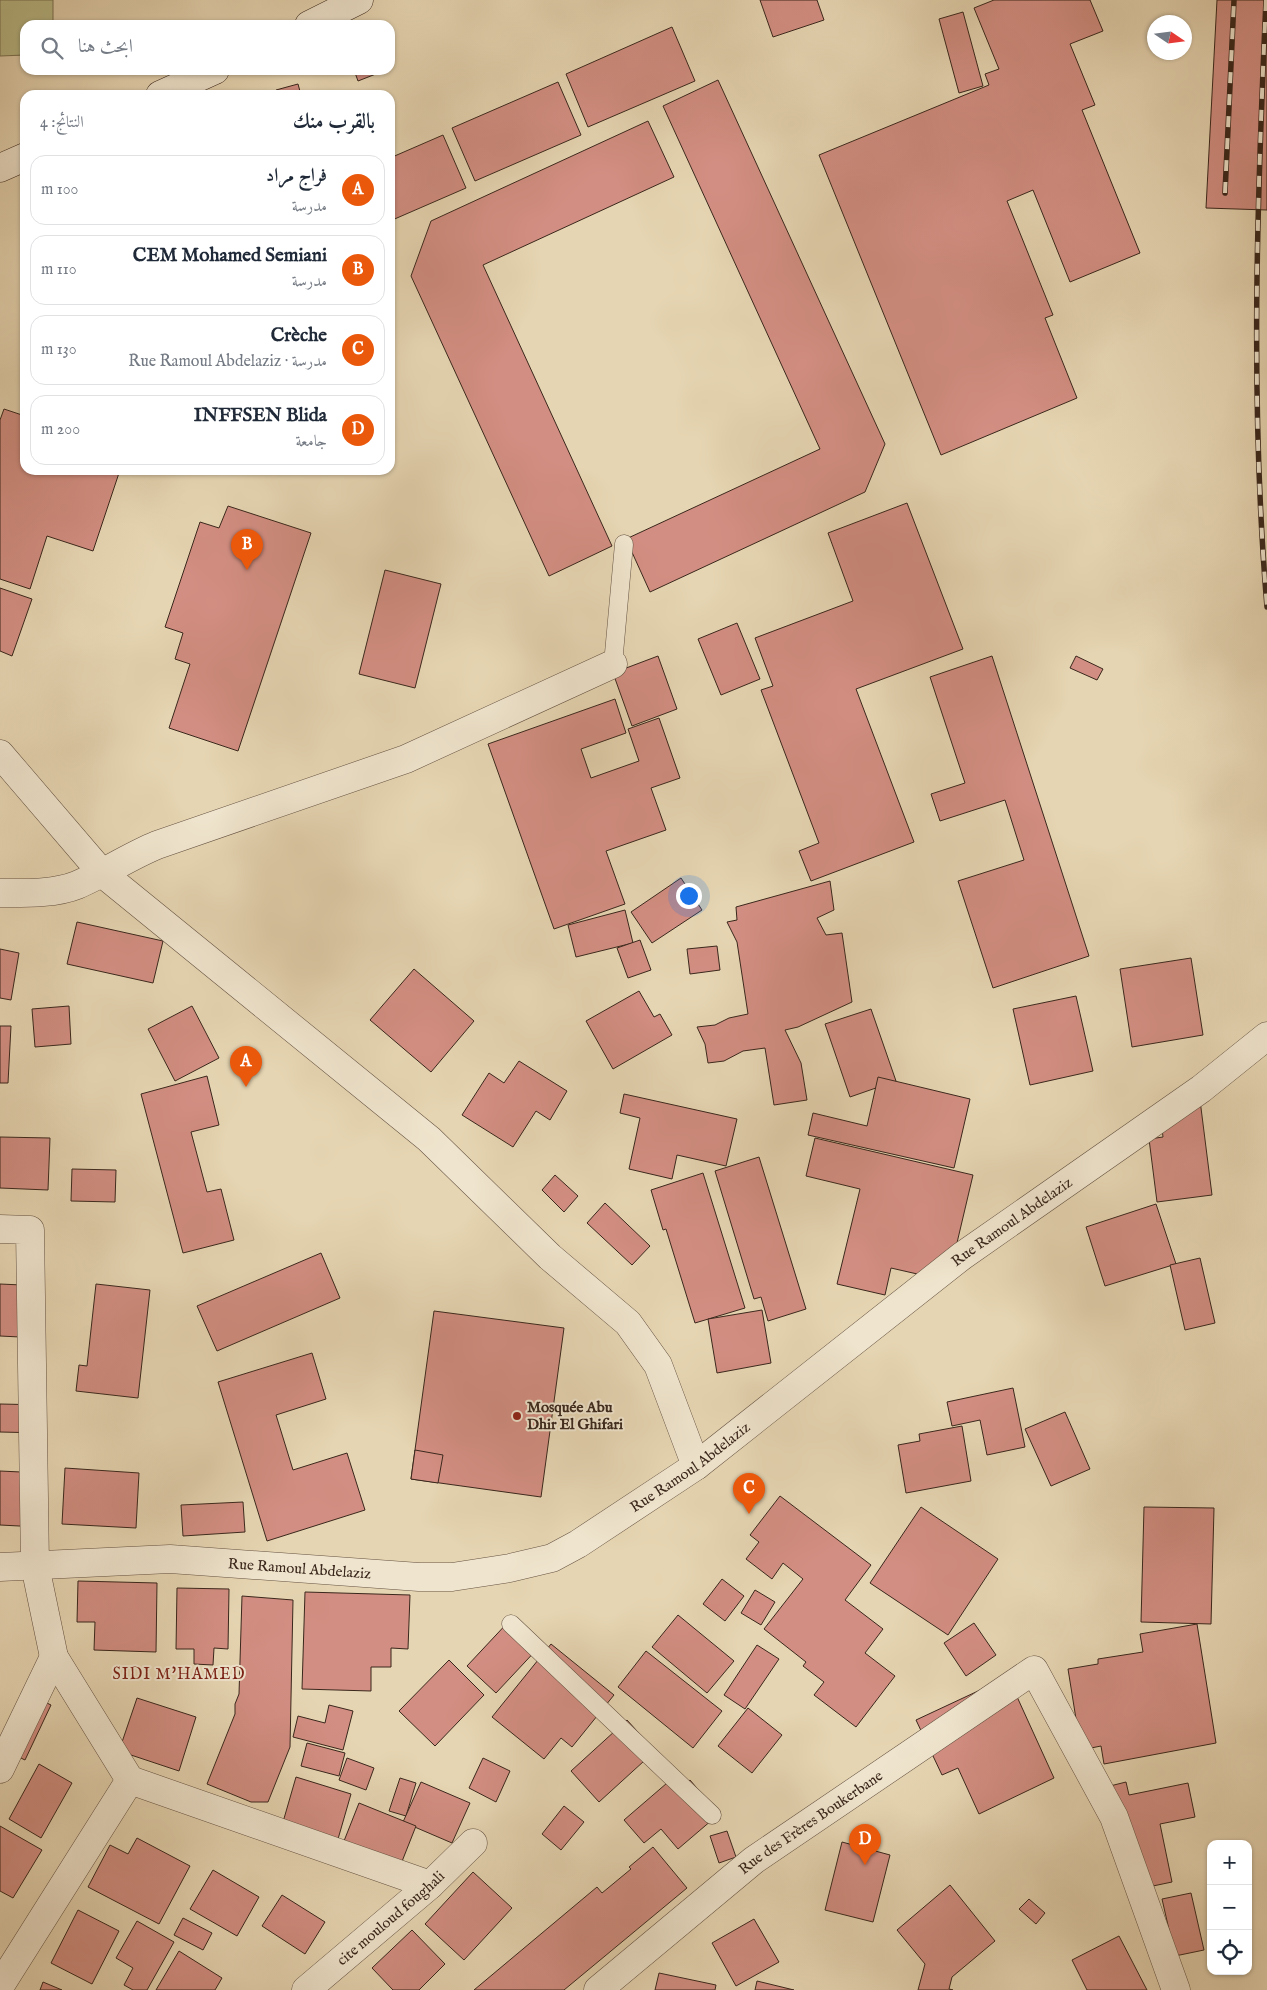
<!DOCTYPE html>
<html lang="ar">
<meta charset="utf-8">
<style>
body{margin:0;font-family:"IM FELL English",Amiri,serif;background:#f6f6f7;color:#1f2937;direction:rtl}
.controls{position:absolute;right:15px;bottom:15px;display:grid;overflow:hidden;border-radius:10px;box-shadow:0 1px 4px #0004}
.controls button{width:45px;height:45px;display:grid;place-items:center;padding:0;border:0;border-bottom:1px solid #e0e1e3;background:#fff;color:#1f2937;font:25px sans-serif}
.compass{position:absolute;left:1147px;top:15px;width:45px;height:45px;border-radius:50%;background:#fff;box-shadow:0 1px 4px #0004;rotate:103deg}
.you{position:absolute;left:688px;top:895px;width:18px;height:18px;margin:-12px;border:4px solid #fff;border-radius:50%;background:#1a73e8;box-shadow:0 0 0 8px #1a73e833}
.badge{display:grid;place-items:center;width:32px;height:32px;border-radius:50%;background:#ea580c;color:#fff;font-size:16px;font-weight:700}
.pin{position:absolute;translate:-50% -41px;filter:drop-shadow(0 1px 2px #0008)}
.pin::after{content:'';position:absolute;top:26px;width:18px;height:15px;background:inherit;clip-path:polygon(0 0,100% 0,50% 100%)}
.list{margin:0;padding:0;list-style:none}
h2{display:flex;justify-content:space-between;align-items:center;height:65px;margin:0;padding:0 20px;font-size:21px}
h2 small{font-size:16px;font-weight:400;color:#747a83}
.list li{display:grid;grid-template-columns:32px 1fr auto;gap:15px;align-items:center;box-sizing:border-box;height:70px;margin:0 10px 10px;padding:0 10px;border:1px solid #e0e1e3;border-radius:15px}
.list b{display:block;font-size:19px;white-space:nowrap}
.list p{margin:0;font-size:16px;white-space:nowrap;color:#747a83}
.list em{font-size:16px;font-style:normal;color:#747a83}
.icon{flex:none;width:28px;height:28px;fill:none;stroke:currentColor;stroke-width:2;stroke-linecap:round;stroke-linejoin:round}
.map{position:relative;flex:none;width:1267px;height:1990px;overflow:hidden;direction:ltr}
.search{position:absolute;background:#fff;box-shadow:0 1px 4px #0004;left:20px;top:20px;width:375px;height:55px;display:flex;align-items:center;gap:12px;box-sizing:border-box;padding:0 18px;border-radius:15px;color:#747a83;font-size:19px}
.panel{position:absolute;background:#fff;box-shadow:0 1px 4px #0004;left:20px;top:90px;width:375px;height:385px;border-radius:15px;direction:rtl}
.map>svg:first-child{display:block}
.green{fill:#babc89;stroke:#7a7252}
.building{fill:#d28e82;stroke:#3a271c}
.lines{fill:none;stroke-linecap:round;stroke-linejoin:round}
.service-casing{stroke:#655242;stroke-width:19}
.minor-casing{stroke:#655242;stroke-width:29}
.tertiary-casing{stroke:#655242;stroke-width:29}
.secondary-casing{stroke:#3a271c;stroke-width:29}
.service{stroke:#efe4cd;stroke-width:18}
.minor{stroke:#efe4cd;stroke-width:28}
.tertiary{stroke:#efe4cd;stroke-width:28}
.secondary{stroke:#efe4cd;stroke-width:28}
.rail-casing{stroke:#3a271c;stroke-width:5.5}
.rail{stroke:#efe4cd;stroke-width:4;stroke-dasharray:11;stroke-linecap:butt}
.poi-dot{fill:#8f2418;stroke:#efe4cd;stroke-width:2}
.labels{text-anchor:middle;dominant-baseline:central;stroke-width:4;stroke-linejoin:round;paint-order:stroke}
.street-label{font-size:15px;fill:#3a271c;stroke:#efe4cd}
.poi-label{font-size:15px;font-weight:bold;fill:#3a271c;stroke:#efe4cd;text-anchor:start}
.neighbourhood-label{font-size:16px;letter-spacing:1px;fill:#7a1f14;stroke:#efe4cd}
</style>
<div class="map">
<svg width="1267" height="1990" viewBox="0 0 1267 1990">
<rect width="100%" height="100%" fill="#e6d5b2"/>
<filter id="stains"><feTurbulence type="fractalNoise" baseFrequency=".004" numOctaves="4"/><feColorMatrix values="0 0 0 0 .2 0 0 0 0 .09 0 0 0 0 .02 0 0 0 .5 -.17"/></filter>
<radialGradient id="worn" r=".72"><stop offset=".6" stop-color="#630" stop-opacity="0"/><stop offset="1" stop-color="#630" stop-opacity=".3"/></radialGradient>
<!-- green -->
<polygon class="green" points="0,0 53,0 53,25 25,25 25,55 0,56"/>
<!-- building -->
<g class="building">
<polygon points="760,0 817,0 824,20 773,37"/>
<polygon points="994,0 1090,0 1103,31 1070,44 1095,105 1082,110 1140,253 1070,282 1033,190 1007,201 1053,315 1045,318 1077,398 941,455 819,155 989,85 985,74 999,69 974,8"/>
<polygon points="1217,0 1267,0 1267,210 1206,208"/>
<polygon points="963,12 983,86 959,93 939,19"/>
<polygon points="672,27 695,81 588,127 566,74"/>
<polygon points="354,70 386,70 358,81"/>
<polygon points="718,80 885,444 865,492 650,592 626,539 820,449 663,106"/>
<polygon points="558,82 581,135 475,181 452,128"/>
<polygon points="298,84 301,95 278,95 276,90"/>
<polygon points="648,121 674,177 483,265 612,546 549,576 411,276 431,221"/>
<polygon points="443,135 466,188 390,221 390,158"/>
<polygon points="4,409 25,416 25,470 120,470 93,551 47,536 30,589 0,579 0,420"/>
<polygon points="907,503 963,649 856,689 914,842 811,881 799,851 819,843 761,690 773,686 755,638 853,601 828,533"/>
<polygon points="228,506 311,533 238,751 169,728 190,664 175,659 183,633 165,627 200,522 219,528"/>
<polygon points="385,570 441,584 415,688 359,674"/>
<polygon points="0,588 32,599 12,656 0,651"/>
<polygon points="737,623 760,679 721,695 698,639"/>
<polygon points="658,656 677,709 632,726 613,673"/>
<polygon points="992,656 1089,956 993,988 958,881 1024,860 1005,800 940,821 931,794 965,783 930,677"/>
<polygon points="1076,656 1103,669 1097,680 1070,668"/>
<polygon points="615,699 626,733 581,749 591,778 639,761 628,729 659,718 680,778 651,788 666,830 606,851 625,904 554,929 488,744"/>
<polygon points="681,878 702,910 652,943 631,912"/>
<polygon points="830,881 834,910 817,918 826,935 842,933 852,1002 798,1027 785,1030 801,1063 807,1100 774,1105 765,1048 743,1051 724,1061 708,1063 705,1044 697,1027 715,1025 729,1018 748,1014 737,942 727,922 737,920 736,907"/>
<polygon points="625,910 633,943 576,957 568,925"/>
<polygon points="77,922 163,941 153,983 67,964"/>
<polygon points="640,940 651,970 628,978 617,948"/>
<polygon points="717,946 720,970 690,974 687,949"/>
<polygon points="0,949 19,953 11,1000 0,998"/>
<polygon points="1191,958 1203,1035 1132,1047 1120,969"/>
<polygon points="414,969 474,1021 431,1072 370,1020"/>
<polygon points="639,991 654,1017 660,1014 672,1035 613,1069 586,1021"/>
<polygon points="1076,996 1093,1071 1030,1085 1013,1009"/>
<polygon points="69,1006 71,1044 35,1047 32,1009"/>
<polygon points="192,1006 219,1058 175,1081 148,1029"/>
<polygon points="871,1009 896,1081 850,1097 825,1024"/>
<polygon points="0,1026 11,1026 8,1083 0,1083"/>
<polygon points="519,1061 567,1091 550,1120 536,1111 513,1147 462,1115 489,1073 504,1083"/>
<polygon points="207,1076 219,1125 191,1132 207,1192 221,1189 234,1240 183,1253 141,1094"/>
<polygon points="878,1077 970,1099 954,1168 808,1135 813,1113 867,1126"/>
<polygon points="624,1094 737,1119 726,1166 677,1155 672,1179 629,1169 640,1118 620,1113"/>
<polygon points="1200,1100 1212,1195 1157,1202 1149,1139 1163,1137 1159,1105"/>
<polygon points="0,1137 50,1138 48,1190 0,1188"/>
<polygon points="815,1138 973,1175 948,1281 891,1268 885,1295 837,1284 860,1189 806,1176"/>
<polygon points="759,1157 806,1309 768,1321 761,1297 754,1299 715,1171"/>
<polygon points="72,1169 116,1170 115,1202 71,1201"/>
<polygon points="703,1173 745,1308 695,1323 666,1229 663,1230 651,1190"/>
<polygon points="555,1175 578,1196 564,1212 542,1190"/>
<polygon points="605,1203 650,1246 632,1265 587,1223"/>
<polygon points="1156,1204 1176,1264 1105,1286 1086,1227"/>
<polygon points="321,1253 340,1298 217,1351 197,1306"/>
<polygon points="1200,1258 1215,1323 1185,1330 1170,1265"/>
<polygon points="0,1284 22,1285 20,1337 0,1336"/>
<polygon points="96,1284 150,1290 138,1398 76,1391 79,1365 87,1366"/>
<polygon points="762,1310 771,1363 717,1373 708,1319"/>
<polygon points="434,1311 564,1328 541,1497 411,1479"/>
<polygon points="312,1353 326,1399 276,1415 293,1470 347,1453 365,1510 267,1541 218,1382"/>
<polygon points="1013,1388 1025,1447 987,1455 980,1420 952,1426 947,1402"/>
<polygon points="0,1404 46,1405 45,1433 0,1432"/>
<polygon points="1065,1412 1090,1469 1051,1486 1025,1429"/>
<polygon points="962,1426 971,1481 906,1493 898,1445 920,1441 919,1434"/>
<polygon points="415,1450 443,1455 438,1483 411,1479"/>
<polygon points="65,1468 139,1473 136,1528 62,1524"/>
<polygon points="0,1471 42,1473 39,1527 0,1525"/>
<polygon points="780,1496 871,1565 845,1600 883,1629 865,1653 895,1676 856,1727 814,1695 824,1682 803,1666 806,1662 764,1629 803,1579 783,1563 772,1579 746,1559 759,1542 750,1535"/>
<polygon points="243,1502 245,1532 183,1536 181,1505"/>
<polygon points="921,1507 998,1559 948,1635 870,1583"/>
<polygon points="1144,1507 1214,1508 1211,1624 1141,1622"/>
<polygon points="722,1579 744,1596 725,1621 703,1604"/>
<polygon points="78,1581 157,1583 156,1652 94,1650 95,1622 77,1622"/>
<polygon points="177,1588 229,1589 228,1649 214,1648 213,1665 194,1664 194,1649 176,1649"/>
<polygon points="755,1590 775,1602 761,1625 741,1613"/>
<polygon points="305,1592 410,1595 408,1649 391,1648 391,1667 371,1667 371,1691 302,1689"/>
<polygon points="242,1596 293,1600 290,1747 268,1802 251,1802 207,1784 235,1714 235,1704 239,1694"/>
<polygon points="678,1615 734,1661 707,1693 652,1647"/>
<polygon points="511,1619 540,1646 496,1693 467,1666"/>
<polygon points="974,1623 996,1655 966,1676 944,1643"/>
<polygon points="1197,1624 1216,1743 1104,1764 1101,1746 1081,1750 1068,1669 1098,1664 1098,1659 1143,1652 1140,1634"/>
<polygon points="551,1644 614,1695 572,1747 561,1738 544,1759 492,1717"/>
<polygon points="757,1645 779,1659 745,1709 724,1695"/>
<polygon points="646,1651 722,1711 693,1748 618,1687"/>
<polygon points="449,1660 484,1695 435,1746 399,1711"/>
<polygon points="1008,1677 1054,1778 979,1814 958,1768 942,1775 916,1720"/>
<polygon points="24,1692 51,1705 25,1760 0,1748"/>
<polygon points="137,1698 196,1717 179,1771 119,1751"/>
<polygon points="329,1705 353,1711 343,1750 293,1737 298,1716 325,1723"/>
<polygon points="748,1708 782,1735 752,1773 718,1746"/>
<polygon points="627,1720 655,1751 599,1802 571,1771"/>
<polygon points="307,1743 345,1753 339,1776 301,1766"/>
<polygon points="347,1758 374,1768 366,1790 339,1780"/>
<polygon points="483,1758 510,1771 496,1802 469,1788"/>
<polygon points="39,1764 72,1783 41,1838 9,1819"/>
<polygon points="296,1777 351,1794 338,1839 283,1822"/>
<polygon points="674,1777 682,1787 690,1780 719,1814 678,1849 661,1829 644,1843 624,1820"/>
<polygon points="400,1778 416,1783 406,1816 389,1811"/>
<polygon points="421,1782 470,1803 452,1843 403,1822"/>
<polygon points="1126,1782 1129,1795 1188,1783 1195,1817 1160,1824 1172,1882 1129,1891 1102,1788"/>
<polygon points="359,1803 416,1826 401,1864 344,1841"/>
<polygon points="564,1806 584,1822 561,1850 542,1834"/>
<polygon points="0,1826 42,1850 13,1898 0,1891"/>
<polygon points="727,1831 736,1857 719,1863 710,1836"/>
<polygon points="137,1838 190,1866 159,1924 88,1887 110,1845 128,1854"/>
<polygon points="842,1842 890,1855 873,1922 825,1910"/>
<polygon points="653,1847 687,1888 564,1990 474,1990 597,1887 602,1893 631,1869 629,1867"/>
<polygon points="213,1870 259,1897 237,1936 190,1909"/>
<polygon points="473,1872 512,1908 464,1960 425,1924"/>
<polygon points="950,1885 995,1941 952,1977 949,1989 953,1990 918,1990 925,1964 897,1930"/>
<polygon points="1191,1893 1204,1950 1175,1956 1162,1899"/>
<polygon points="282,1895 325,1922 305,1954 262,1926"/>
<polygon points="1029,1899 1045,1913 1036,1924 1019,1909"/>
<polygon points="78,1910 119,1931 92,1984 51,1963"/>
<polygon points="183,1918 212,1933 203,1950 174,1935"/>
<polygon points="754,1919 779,1962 736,1986 712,1943"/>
<polygon points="137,1921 174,1942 147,1990 133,1990 124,1985 133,1968 116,1958"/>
<polygon points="412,1930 445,1964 419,1990 393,1990 372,1968"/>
<polygon points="1119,1936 1147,1990 1087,1990 1072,1960"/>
<polygon points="179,1951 222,1978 215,1990 156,1990"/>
<polygon points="659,1973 716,1985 715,1990 655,1990"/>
<polygon points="757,1981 794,1990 755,1990"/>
<polygon points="43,1982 62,1990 40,1990"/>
</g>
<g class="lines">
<defs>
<g id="service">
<polyline points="613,664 624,544"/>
<polyline points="511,1624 712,1815"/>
</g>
<g id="minor">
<polyline points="0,754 102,873 429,1139 550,1257 628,1323 658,1365 696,1466"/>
<path d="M0 893C24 893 55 894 77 885 105 873 130 856 157 845L406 759 613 664"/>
<polyline points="0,1229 30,1230 35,1566 54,1657 130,1780"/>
<polyline points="0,1769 54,1657"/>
<polyline points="0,1986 130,1780 430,1885"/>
<path id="s1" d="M306 1990 430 1885 473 1843"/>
<path id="s2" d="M598 1990 754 1860 1034 1670 1114 1817 1176 1990"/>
</g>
<g id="tertiary">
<path id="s3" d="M0 1567 170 1559 419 1577H452L510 1568 552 1558 578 1544 696 1466 962 1256 1201 1089 1267 1036"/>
</g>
<g id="secondary">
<polyline points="309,25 359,0"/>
<polyline points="160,95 215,70"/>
<polyline points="0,168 25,157"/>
</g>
</defs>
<!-- service casing -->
<use href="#service" class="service-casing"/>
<!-- minor casing -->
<use href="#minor" class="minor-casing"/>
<!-- tertiary casing -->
<use href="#tertiary" class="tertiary-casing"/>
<!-- secondary casing -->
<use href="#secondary" class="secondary-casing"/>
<!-- service -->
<use href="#service" class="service"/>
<!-- minor -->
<use href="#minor" class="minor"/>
<!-- tertiary -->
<use href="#tertiary" class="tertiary"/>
<!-- secondary -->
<use href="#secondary" class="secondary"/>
<defs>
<g id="rail">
<path d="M1266 0C1257 202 1250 404 1267 607"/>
<polyline points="1225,193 1234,0"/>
</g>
</defs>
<!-- rail casing -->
<use href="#rail" class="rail-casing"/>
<!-- rail -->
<use href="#rail" class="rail"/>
</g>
<!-- markers -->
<circle class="poi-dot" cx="517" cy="1416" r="5"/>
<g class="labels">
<!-- street labels -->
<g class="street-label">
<text stroke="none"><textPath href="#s3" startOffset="1125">Rue Ramoul Abdelaziz</textPath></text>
<text stroke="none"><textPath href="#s3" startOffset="720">Rue Ramoul Abdelaziz</textPath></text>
<text stroke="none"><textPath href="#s3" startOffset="300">Rue Ramoul Abdelaziz</textPath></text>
<text stroke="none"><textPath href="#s2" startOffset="271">Rue des Frères Boukerbane</textPath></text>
<text stroke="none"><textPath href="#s1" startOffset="111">cite mouloud foughali</textPath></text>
</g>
<!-- poi labels -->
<g class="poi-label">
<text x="527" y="1407">Mosquée Abu<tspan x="527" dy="17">Dhir El Ghifari</tspan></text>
</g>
<!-- neighbourhood labels -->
<g class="neighbourhood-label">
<text x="179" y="1675">SIDI M'HAMED</text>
</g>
</g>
<rect width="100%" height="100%" filter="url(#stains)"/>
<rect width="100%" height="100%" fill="url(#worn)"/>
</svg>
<div class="controls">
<button>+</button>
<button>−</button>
<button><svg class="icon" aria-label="locate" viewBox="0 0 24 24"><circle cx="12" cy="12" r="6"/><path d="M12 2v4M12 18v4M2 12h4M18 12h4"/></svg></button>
</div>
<svg class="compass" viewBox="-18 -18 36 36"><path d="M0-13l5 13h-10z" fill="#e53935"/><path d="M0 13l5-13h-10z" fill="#747a83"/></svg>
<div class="you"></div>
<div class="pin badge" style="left:246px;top:1087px">A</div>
<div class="pin badge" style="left:247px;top:570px">B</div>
<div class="pin badge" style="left:749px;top:1514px">C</div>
<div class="pin badge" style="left:865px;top:1865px">D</div>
<div class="search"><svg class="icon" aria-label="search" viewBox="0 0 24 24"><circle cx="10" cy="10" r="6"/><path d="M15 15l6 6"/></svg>ابحث هنا</div>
<section class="panel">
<h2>بالقرب منك<small>النتائج: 4</small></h2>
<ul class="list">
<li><span class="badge">A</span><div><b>فراج مراد</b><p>مدرسة</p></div><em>100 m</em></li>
<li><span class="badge">B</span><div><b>CEM Mohamed Semiani</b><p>مدرسة</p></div><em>110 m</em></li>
<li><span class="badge">C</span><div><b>Crèche</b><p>مدرسة · Rue Ramoul Abdelaziz</p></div><em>130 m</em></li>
<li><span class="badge">D</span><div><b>INFFSEN Blida</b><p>جامعة</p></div><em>200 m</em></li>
</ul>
</section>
</div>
